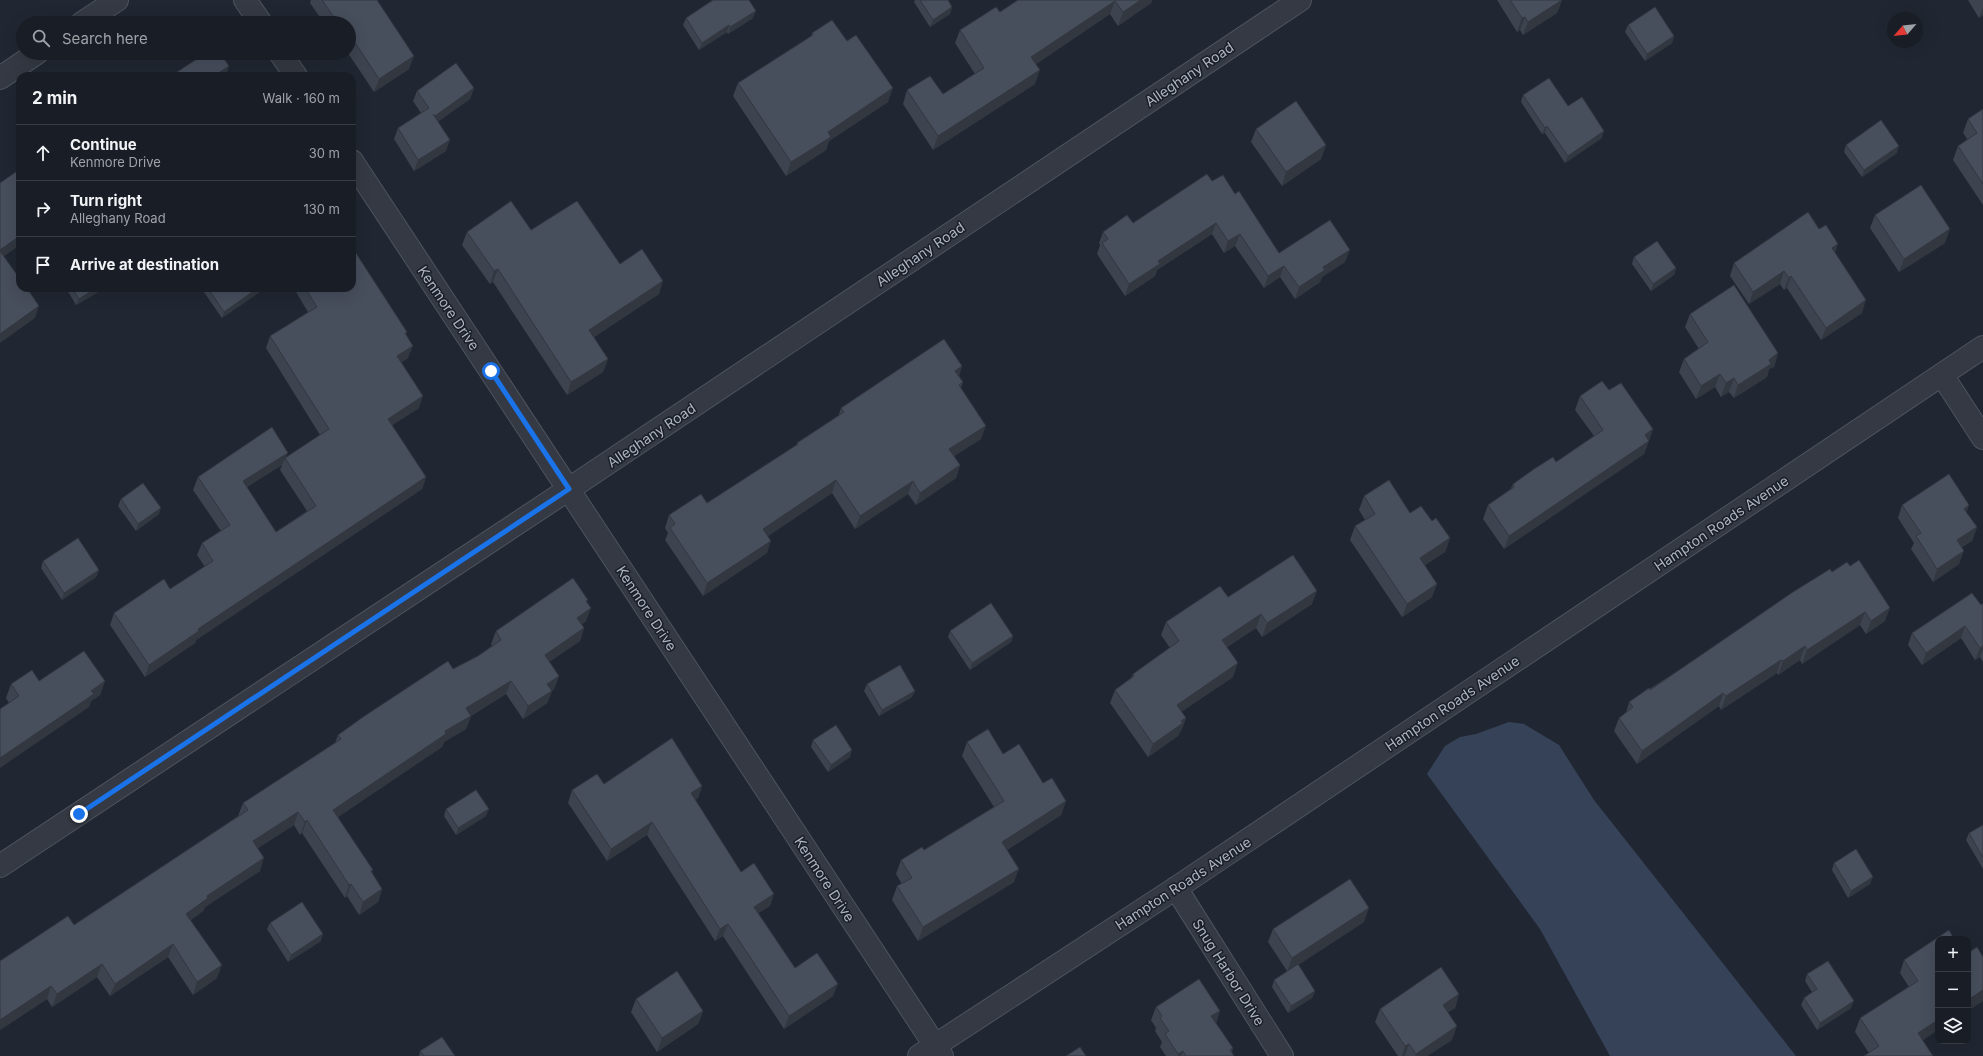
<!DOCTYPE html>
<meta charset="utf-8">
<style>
body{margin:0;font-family:Inter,sans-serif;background:#262a32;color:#f1f3f6}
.controls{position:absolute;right:12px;bottom:12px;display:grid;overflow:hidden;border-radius:8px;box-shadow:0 4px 16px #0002}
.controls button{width:36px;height:36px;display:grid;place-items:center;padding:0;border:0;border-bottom:1px solid #373b43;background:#191d26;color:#f1f3f6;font:20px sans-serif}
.compass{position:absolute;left:1887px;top:12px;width:36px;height:36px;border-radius:50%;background:#191d26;box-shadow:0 4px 16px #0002;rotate:242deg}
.stop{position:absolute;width:12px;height:12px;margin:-9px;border:3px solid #1a73e8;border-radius:50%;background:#fff}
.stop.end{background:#1a73e8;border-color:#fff;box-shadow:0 1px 4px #0008}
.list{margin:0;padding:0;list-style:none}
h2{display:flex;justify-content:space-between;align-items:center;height:52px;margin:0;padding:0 16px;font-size:17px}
h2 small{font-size:13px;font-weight:400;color:#9fa2a7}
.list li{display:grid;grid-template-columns:26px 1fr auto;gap:12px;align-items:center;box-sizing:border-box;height:56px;padding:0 16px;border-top:1px solid #373b43}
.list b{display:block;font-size:15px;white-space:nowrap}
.list p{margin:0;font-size:13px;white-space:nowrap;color:#9fa2a7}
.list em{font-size:13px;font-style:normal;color:#9fa2a7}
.icon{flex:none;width:22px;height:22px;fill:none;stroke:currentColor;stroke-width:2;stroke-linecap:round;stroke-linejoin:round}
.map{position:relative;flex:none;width:1983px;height:1056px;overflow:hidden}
.search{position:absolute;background:#191d26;box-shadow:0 4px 16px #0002;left:16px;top:16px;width:340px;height:44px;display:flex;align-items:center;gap:10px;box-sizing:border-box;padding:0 14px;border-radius:22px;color:#9fa2a7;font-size:15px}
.panel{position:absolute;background:#191d26;box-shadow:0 4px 16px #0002;left:16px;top:72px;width:340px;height:220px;border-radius:12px}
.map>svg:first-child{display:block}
.water{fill:#364258}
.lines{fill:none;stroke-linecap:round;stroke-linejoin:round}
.minor-casing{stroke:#4e545e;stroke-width:24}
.minor{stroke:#343943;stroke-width:22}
.wall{fill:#3d434f;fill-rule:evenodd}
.shaded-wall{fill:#323740}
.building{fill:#474e5c;stroke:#323740}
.route{stroke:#1a73e8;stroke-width:5}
.labels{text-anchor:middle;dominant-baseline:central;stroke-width:3;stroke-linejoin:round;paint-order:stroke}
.street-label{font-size:14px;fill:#aeb4c0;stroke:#191e28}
</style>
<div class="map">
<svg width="1983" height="1056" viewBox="0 0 1983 1056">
<rect width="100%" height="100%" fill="#212732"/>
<!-- water -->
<polygon class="water" points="1509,722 1524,724 1559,745 1594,800 1796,1056 1610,1056 1540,929 1427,774 1445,746 1460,737 1476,734"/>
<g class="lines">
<defs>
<g id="minor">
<polyline points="245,0 261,23"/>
<polyline points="82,23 117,0"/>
<polyline points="280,53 296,76"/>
<polyline points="0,78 37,53"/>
<polyline points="352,161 942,1056"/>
<polyline points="1942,375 1983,438"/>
<polyline points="0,866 569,489 1300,0"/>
<polyline points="1176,888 1282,1056"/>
<polyline points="919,1056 1176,888 1983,347"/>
</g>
</defs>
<!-- minor casing -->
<use href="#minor" class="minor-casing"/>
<!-- minor -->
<use href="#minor" class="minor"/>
</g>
<!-- wall -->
<g class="wall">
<polygon points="311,0 377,0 409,69 374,92 348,53 349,53 349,23 324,23 310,3"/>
<polygon points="915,0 948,0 952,7 950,14 930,27 914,2"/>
<polygon points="1018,0 1152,0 1151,3 1118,26 1110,14 1036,64 1035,84 933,150 903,104 907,90 943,94 975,74 955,43 960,30 1000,12"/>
<polygon points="1497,0 1562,0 1557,13 1523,35 1520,30 1517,32"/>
<polygon points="1968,0 1983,0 1983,15 1979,18"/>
<polygon points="686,18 753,18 728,34 727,32 699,50 683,25"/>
<polygon points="1628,25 1674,36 1672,43 1645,61 1625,32"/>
<polygon points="812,33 847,41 888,102 829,141 826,150 786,176 733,96 738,83 811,36"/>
<polygon points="474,88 470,99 438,121 446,151 414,171 394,139 398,128 421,113 413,101 417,91"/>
<polygon points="1523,95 1568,106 1602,138 1565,163 1545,133 1542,134 1521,102"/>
<polygon points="1983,109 1983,205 1953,160 1958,146 1968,140 1963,133 1968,119"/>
<polygon points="1256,129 1326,145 1321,159 1282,186 1251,142"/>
<polygon points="1846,145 1897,153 1862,177 1844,152"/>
<polygon points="1235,194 1279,253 1345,262 1322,277 1320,282 1295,299 1280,277 1264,288 1235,246 1224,253 1212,234 1157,270 1155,276 1125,296 1097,254 1100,245 1099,243 1103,232"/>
<polygon points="1875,215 1945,243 1899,272 1870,228"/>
<polygon points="531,230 620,264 659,294 594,337 608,359 603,372 567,395 493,282 490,284 462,245 467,232"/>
<polygon points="1835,253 1862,313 1821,340 1787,288 1784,290 1780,284 1749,304 1730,276 1734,263"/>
<polygon points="1634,257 1676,268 1674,275 1651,291 1632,264"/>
<polygon points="66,288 101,288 100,291 76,305"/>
<polygon points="201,288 262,288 261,291 222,318"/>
<path d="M297 288H352L407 332 406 334 408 358 402 362 419 408 392 425 426 477 422 489 196 640 195 643 145 677 110 625 114 613 170 589 205 567 197 555 202 543 221 531 193 490 198 477 286 458 320 435 266 348 270 336 308 312 296 292ZM282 465 280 470 307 511 276 532 247 487Z"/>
<polygon points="1690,314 1778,353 1774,367 1769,369 1767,377 1734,398 1729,392 1721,397 1715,387 1696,399 1679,372 1684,359 1699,349 1685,327"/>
<polygon points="962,366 959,376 963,382 961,387 981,439 954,456 960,465 956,478 916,505 908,494 855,529 832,493 768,536 767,553 703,596 665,540 668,533 665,528 669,515 707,503 797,445 797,443 838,417 841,408"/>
<polygon points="1609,390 1653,429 1644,454 1504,549 1483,519 1488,505 1510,490 1513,484 1556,462 1594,436 1575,410 1580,396"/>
<polygon points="1364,496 1410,513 1432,521 1450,538 1445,552 1424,565 1437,584 1432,597 1402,617 1350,540 1355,526 1365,520 1359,510"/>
<polygon points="121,499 159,514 136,531 118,506"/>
<polygon points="1902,505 1969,505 1966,512 1977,527 1972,541 1962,547 1959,564 1933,582 1911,549 1914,543 1898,518"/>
<polygon points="43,561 99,570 96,577 62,600 41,568"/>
<polygon points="1832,572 1885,621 1866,634 1860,625 1802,664 1800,660 1778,675 1777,673 1721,710 1719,706 1637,764 1614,731 1619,718 1626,713 1629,702"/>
<polygon points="1228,597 1312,604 1262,637 1256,628 1227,647 1233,677 1181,712 1186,718 1181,731 1180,732 1178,736 1148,757 1110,703 1115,690 1131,678 1133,674 1170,648 1161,635 1166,622"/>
<polygon points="586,602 586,621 582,624 584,628 580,641 549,662 559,676 554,689 552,691 547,703 523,719 506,694 471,716 466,729 444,742 442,747 338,817 372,873 382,889 378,902 359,915 347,896 345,898 302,833 300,835 294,825 258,848 260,871 205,907 203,911 191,920 217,978 193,995 168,957 110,996 97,977 52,1007 47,999 0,1030 74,925 238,816 243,803 335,743 338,735 453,669 478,656 492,646 491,644 496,631"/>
<polygon points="1983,603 1983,662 1980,657 1975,660 1961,638 1922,665 1908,645 1912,633 1981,605"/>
<polygon points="950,631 1013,636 1011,642 970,670 948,637"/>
<polygon points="39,681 105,681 100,695 91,701 89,707 9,703 6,698 11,684"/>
<polygon points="867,684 912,697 879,716 864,691"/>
<polygon points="813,740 850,757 828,772 811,747"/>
<polygon points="967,742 1003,754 1043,783 1066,801 1061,815 1007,850 1014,882 918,941 892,900 897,886 902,884 896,874 901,860 924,850 994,807 962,756"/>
<polygon points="604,784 702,786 698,798 695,800 741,872 770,906 758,913 795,968 833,996 784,1029 723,936 715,941 647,835 607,861 568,803 572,790"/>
<polygon points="446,809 486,816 456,835 444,816"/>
<polygon points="1983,825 1983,869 1966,840 1969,833"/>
<polygon points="1834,863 1870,884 1848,898 1832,870"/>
<polygon points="1364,922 1298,965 1315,991 1312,998 1288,1013 1272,987 1274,980 1287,971 1268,942 1273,929"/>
<polygon points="270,923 321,941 288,962 267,929"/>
<polygon points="1949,930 1938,1030 1869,1053 1855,1032 1860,1018 1909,987 1900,973 1904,960"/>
<polygon points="1807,974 1851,1008 1817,1030 1801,1005 1804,998 1812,992 1805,981"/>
<polygon points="1459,994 1455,1008 1448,1012 1452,1040 1427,1056 1398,1056 1375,1022 1380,1009"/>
<polygon points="636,999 703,1011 698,1024 657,1052 631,1012"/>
<polygon points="1156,1007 1220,1011 1216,1023 1233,1048 1232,1052 1234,1056 1166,1056 1160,1047 1162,1042 1155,1031 1156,1028 1151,1020"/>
<polygon points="420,1051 455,1056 419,1056"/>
</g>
<!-- shaded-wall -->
<g class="shaded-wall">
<polygon points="1141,0 1152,0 1151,3 1118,26 1123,12"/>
<polygon points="1562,0 1557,13 1523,35 1528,22"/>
<polygon points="1115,1 1110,14 1026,71 1031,57"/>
<polygon points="952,7 950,14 930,27 933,20"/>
<polygon points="1983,8 1983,15 1979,18"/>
<polygon points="756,11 753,18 728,34 730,27"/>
<polygon points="1525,17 1520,30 1517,32 1522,18"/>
<polygon points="729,25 727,32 699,50 702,43"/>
<polygon points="1674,36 1672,43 1645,61 1647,54"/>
<polygon points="414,56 409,69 374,92 379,79"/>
<polygon points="229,66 226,76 217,76 217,74"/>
<polygon points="1040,70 1035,84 933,150 938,136"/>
<polygon points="474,88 470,99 431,127 435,116"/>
<polygon points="893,88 888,102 829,141 826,150 786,176 791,162 828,132"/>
<polygon points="1547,126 1545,133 1542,134 1545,128"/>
<polygon points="1604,131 1602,138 1565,163 1568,156"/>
<polygon points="450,140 446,151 414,171 418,160"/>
<polygon points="1326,145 1321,159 1282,186 1286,172"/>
<polygon points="1899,146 1897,153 1862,177 1864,170"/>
<polygon points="1216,223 1212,234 1157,270 1155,276 1125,296 1129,284 1158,261"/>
<polygon points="1950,229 1945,243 1899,272 1904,259"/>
<polygon points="1240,234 1235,246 1224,253 1228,241"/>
<polygon points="20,236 20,245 0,259 0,250"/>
<polygon points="1838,244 1834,257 1832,248"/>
<polygon points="1350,250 1345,262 1322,277 1320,282 1295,299 1299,287 1323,267"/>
<polygon points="1284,266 1280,277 1264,288 1268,276"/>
<polygon points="1676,268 1674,275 1651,291 1653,284"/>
<polygon points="498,269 493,282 490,284 494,271"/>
<polygon points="1784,271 1780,284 1749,304 1753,292"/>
<polygon points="1791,276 1787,288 1784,290 1789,278"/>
<polygon points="663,281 659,294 584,343 589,330"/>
<polygon points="96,288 101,288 100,291 76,305 79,299"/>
<polygon points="258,288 262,288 261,291 222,318 224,312"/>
<polygon points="1866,300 1862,313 1821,340 1826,328"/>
<polygon points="39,306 35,318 0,343 0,334"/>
<polygon points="413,346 408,358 393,368 397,356"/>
<polygon points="1778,353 1774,367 1769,369 1767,377 1734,398 1738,385 1769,360"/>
<polygon points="608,359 603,372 567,395 571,382"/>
<polygon points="962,366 958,379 955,371"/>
<polygon points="1720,374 1715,387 1696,399 1701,386"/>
<polygon points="1734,378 1729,392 1721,397 1726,383"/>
<polygon points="423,396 419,408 383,431 388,419"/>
<polygon points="986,426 981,439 945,462 949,449"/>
<polygon points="1653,429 1644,454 1504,549 1509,536"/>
<polygon points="288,453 282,465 238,493 243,481"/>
<polygon points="960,465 956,478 916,505 920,493"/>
<polygon points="426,477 422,489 196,640 195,643 145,677 149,665 198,629"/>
<polygon points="836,480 832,493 759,542 763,529"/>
<polygon points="913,481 908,494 855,529 860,516"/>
<polygon points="1969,505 1964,519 1964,509"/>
<polygon points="161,508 159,514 136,531 138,524"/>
<polygon points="1977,527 1972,541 1952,553 1957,540"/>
<polygon points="1450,538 1445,552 1415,572 1420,558"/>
<polygon points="771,541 767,553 703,596 707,583"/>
<polygon points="1964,551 1959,564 1933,582 1937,569"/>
<polygon points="99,570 96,577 62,600 64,593"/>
<polygon points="1437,584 1432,597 1402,617 1407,604"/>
<polygon points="1317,591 1312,604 1262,637 1267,623"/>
<polygon points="591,608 586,621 572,630 577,618"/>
<polygon points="1890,608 1885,621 1866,634 1871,621"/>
<polygon points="1865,612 1860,625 1802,664 1807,650"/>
<polygon points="1261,614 1256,628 1217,653 1222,640"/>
<polygon points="1965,626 1961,638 1922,665 1926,653"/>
<polygon points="584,628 580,641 540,668 545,655"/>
<polygon points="1013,636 1011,642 970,670 972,663"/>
<polygon points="1805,646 1800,660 1778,675 1783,661"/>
<polygon points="1983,646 1983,649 1980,657 1975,660 1980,648"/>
<polygon points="1781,660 1777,673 1721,710 1726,696"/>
<polygon points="1238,663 1233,677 1172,718 1177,705"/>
<polygon points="559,676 554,689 552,691 547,703 523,719 528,706 547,684"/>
<polygon points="105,681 100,695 91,701 89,707 0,768 0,758 91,691"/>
<polygon points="511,681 506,694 467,718 471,716 466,729 444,742 442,747 329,823 333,810 445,731 466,708"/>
<polygon points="915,691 912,697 879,716 882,710"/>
<polygon points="1723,693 1719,706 1637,764 1642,751"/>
<polygon points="1186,718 1181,731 1180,732 1178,736 1148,757 1153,744"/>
<polygon points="852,750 850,757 828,772 831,765"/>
<polygon points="702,786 698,798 686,806 691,793"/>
<polygon points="1066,801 1061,815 997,856 1002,842"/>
<polygon points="489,809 486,816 456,835 458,828"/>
<polygon points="298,812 294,825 248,854 253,841"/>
<polygon points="307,820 302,833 300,835 305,822"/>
<polygon points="652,822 647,835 607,861 611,849"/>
<polygon points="264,858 260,871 205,907 203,911 182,926 186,914 207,896"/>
<polygon points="1019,869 1014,882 918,941 923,927"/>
<polygon points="1873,877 1870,884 1848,898 1851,891"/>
<polygon points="351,884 347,896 345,898 349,885"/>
<polygon points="382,889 378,902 359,915 363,902"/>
<polygon points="774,894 770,906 749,919 754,907"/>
<polygon points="1369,908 1364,922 1287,972 1292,958"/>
<polygon points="728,924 723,936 715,941 720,929"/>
<polygon points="323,934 321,941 288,962 291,955"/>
<polygon points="173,944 168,957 110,996 115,984"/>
<polygon points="102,964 97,977 52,1007 57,994"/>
<polygon points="222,965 217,978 193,995 197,982"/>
<polygon points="838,984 833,996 784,1029 789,1016"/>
<polygon points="51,986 47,999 0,1030 0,1020"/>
<polygon points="1983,990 1983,1001 1968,1011 1968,1000"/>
<polygon points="1315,991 1312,998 1288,1013 1291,1006"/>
<polygon points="1459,994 1455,1008 1438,1019 1443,1005"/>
<polygon points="1854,1001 1851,1008 1817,1030 1820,1023"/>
<polygon points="703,1011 698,1024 657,1052 662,1038"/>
<polygon points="1220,1011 1215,1024 1211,1016"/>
<polygon points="1938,1020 1938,1030 1913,1047 1918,1033"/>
<polygon points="1457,1026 1452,1040 1427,1056 1415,1056 1416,1054"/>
<polygon points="1409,1044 1405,1056 1402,1056 1405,1046"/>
<polygon points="1183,1051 1181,1056 1178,1056 1178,1054"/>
</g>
<!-- building -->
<g class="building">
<polygon points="322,0 377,0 414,56 379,79 350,35 349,36 349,23 338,23"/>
<polygon points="713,0 749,0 756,11 730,27 729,25 702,43 686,18"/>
<polygon points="920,0 948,0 952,7 933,20"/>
<polygon points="1018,0 1141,0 1123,12 1115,1 1031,57 1040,70 938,136 907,90 930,76 943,94 984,68 960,30 996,7 1000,12"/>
<polygon points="1510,0 1562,0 1528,22 1525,17 1522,18"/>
<polygon points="1655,7 1674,36 1647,54 1628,25"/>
<polygon points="832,20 847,41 856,35 893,88 828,132 831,137 791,162 738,83 813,35 812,33"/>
<polygon points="206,53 220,53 229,66 217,74 219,76 171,76"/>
<polygon points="456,63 474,88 435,116 433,114 450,140 418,160 398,128 429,108 417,91"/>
<polygon points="1549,78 1568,106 1582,97 1604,131 1568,156 1547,126 1545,128 1523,95"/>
<polygon points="1296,101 1326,145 1286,172 1256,129"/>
<polygon points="1983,109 1983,184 1958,146 1977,133 1968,119"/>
<polygon points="1881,120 1899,146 1864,170 1846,145"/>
<polygon points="20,169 20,236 0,250 0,183"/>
<polygon points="1207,174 1212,181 1223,175 1235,194 1239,191 1279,253 1330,220 1350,250 1323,267 1325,270 1299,287 1284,266 1268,276 1240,234 1228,241 1216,223 1158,261 1160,264 1129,284 1102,243 1108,239 1103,232 1127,215 1133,223"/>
<polygon points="1921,185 1950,229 1904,259 1875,215"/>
<polygon points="511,201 531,230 577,201 620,264 642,249 663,281 589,330 608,359 571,382 498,269 494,271 467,232"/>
<polygon points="1808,212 1819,229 1826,225 1838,244 1832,248 1866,300 1826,328 1791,276 1789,278 1784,271 1753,292 1734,263"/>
<polygon points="1657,241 1676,268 1653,284 1634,257"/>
<polygon points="352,247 407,332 405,333 413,346 397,356 423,396 388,419 426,477 198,629 199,631 149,665 114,613 164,579 170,589 213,561 202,543 230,525 198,477 272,427 288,453 243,481 276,532 316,506 285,458 329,429 270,336 317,307 305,288 352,288"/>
<polygon points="0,251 20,279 20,288 27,288 39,306 0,334"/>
<polygon points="1734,285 1778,353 1769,360 1771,364 1738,385 1734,378 1726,383 1720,374 1701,386 1684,359 1708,342 1690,314"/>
<polygon points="72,288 96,288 79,299"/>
<polygon points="208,288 258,288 224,312"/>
<polygon points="944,339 962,366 955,371 963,382 959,385 986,426 949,449 960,465 920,493 913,481 860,516 836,480 763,529 771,541 707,583 670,528 675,524 669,515 701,494 707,503 798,444 797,443 844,412 841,408"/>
<polygon points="1602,381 1609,390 1621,383 1653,429 1645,435 1649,441 1509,536 1488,505 1514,487 1513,484 1534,469 1553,457 1556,462 1603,430 1580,396"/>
<polygon points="1949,474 1969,505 1964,509 1977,527 1957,540 1964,551 1937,569 1916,536 1921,533 1902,505"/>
<polygon points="1389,480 1410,513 1421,506 1432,521 1436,518 1450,538 1420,558 1437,584 1407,604 1355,526 1375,514 1364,496"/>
<polygon points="143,483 161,508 138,524 121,499"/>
<polygon points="78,538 99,570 64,593 43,561"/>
<polygon points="1293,555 1317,591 1267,623 1261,614 1222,640 1238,663 1177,705 1186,718 1181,721 1183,723 1153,744 1115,690 1134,676 1133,674 1179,641 1166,622 1220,586 1228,597"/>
<polygon points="1859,560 1890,608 1871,621 1865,612 1807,650 1805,646 1783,661 1781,660 1726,696 1723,693 1642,751 1619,718 1633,707 1629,702 1649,688 1650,690 1793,592 1830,569 1832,572 1847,562 1850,566"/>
<polygon points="573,578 588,600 586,601 591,608 577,618 584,628 545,655 559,676 547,684 552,691 528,706 511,681 466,708 471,716 445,731 446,734 333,810 373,870 371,871 382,889 363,902 351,884 349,885 307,820 305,822 298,812 253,841 264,858 207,896 208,898 186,914 222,965 197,982 173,944 115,984 102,964 57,994 51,986 0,1020 0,961 68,916 74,925 248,810 243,803 341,739 338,735 363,717 448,661 453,669 478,656 501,640 496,631"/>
<polygon points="1972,593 1981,605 1983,603 1983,646 1980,648 1965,626 1926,653 1912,633"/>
<polygon points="991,603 1013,636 972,663 950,631"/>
<polygon points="84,651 105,681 91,691 94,694 0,758 0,709 19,696 11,684 32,670 39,681"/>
<polygon points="900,665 915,691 882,710 867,684"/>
<polygon points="836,725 852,750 831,765 813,740"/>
<polygon points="988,729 1003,754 1019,744 1043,783 1052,778 1066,801 1002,842 1019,869 923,927 897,886 912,878 901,860 922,847 924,850 1004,801 967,742"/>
<polygon points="672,738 702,786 691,793 741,872 754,863 774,894 754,907 795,968 817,953 838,984 789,1016 728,924 720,929 652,822 611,849 572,790 597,774 604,784"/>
<polygon points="476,790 489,809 458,828 446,809"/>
<polygon points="1983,825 1983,858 1969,833"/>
<polygon points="1856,849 1873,877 1851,891 1834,863"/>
<polygon points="1350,879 1369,908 1292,958 1273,929"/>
<polygon points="302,902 323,934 291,955 270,923"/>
<polygon points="1949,930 1954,939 1938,939 1938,1020 1918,1033 1933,1056 1864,1056 1879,1046 1860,1018 1918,981 1904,960"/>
<polygon points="1977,947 1983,957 1983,990 1968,1000 1968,953"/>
<polygon points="1828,961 1854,1001 1820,1023 1804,998 1817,989 1807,974"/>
<polygon points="1298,964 1315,991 1291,1006 1274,980"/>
<polygon points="1441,967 1459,994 1443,1005 1457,1026 1416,1054 1409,1044 1405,1046 1380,1009"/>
<polygon points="677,971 703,1011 662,1038 636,999"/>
<polygon points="1199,979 1220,1011 1211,1016 1233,1048 1230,1050 1234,1056 1186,1056 1183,1051 1178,1054 1165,1034 1169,1031 1160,1018 1162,1016 1156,1007"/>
<polygon points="442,1037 455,1056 424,1056 420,1051"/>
<polygon points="1080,1047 1086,1056 1066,1056"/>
</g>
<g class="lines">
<!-- route -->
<polyline class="route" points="79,814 569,489 491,371"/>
</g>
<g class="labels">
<!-- street labels -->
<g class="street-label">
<text transform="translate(1189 74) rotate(-34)">Alleghany Road</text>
<text transform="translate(920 254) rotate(-34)">Alleghany Road</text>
<text transform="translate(449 308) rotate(56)">Kenmore Drive</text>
<text transform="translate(651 435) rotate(-34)">Alleghany Road</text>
<text transform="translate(1721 523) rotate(-34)">Hampton Roads Avenue</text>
<text transform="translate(647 608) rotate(57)">Kenmore Drive</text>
<text transform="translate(1452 703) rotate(-34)">Hampton Roads Avenue</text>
<text transform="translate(825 879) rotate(57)">Kenmore Drive</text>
<text transform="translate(1183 883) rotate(-33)">Hampton Roads Avenue</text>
<text transform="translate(1229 972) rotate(58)">Snug Harbor Drive</text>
</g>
</g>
</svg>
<div class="controls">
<button>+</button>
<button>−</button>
<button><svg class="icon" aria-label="layers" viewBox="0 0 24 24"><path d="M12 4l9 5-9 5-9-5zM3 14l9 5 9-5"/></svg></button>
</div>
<svg class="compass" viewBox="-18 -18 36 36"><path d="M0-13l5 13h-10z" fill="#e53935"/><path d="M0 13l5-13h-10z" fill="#9fa2a7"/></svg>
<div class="stop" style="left:491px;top:371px"></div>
<div class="stop end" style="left:79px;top:814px"></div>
<div class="search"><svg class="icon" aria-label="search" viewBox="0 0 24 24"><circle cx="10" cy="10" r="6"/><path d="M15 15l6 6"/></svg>Search here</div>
<section class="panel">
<h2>2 min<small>Walk · 160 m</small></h2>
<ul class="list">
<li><svg class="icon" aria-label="ahead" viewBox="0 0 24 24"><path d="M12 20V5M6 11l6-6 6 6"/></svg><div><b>Continue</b><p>Kenmore Drive</p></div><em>30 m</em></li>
<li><svg class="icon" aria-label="right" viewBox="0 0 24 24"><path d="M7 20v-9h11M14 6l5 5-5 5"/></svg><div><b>Turn right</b><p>Alleghany Road</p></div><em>130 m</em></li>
<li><svg class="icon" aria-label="arrive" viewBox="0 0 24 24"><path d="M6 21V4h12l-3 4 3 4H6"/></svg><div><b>Arrive at destination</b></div></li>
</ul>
</section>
</div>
